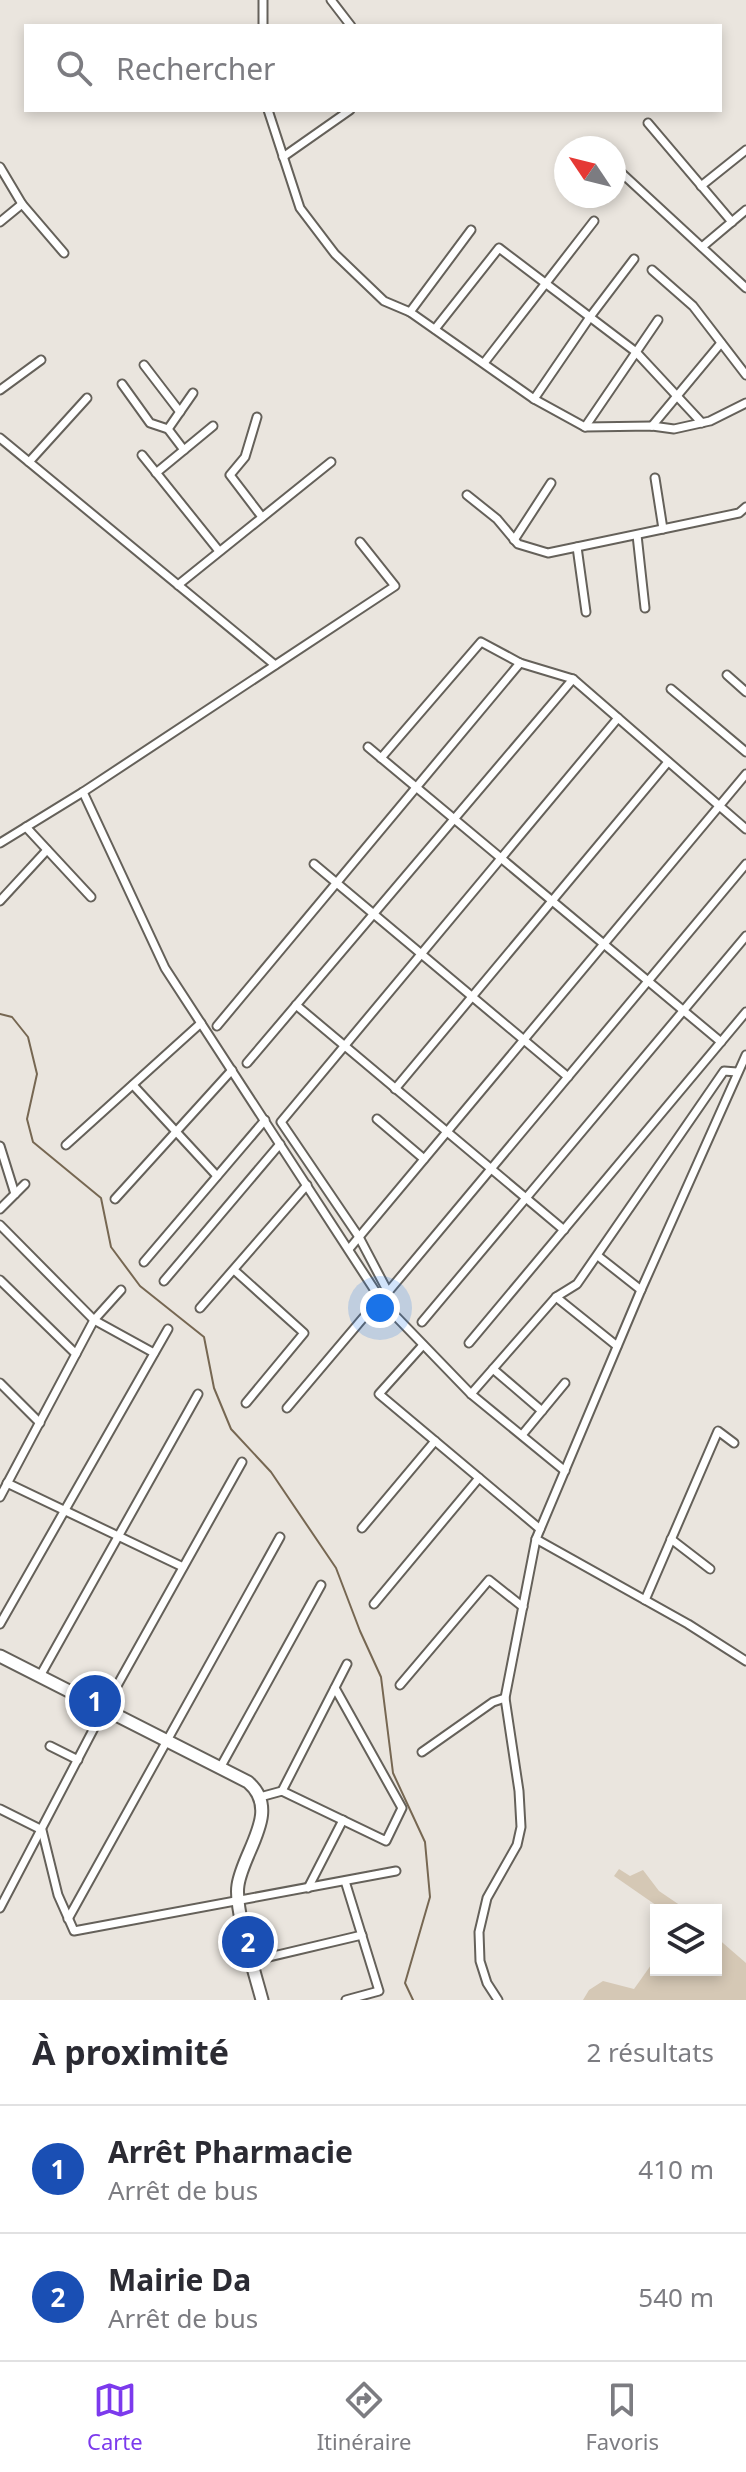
<!DOCTYPE html>
<html lang="fr">
<meta charset="utf-8">
<style>
body{margin:0;font-family:"Noto Sans",sans-serif;background:#f2f2f3;color:#2b2b33}
.controls{position:absolute;right:24px;bottom:24px;display:grid;overflow:hidden;border-radius:0px;box-shadow:0 4px 12px #0003}
.controls button{width:72px;height:72px;display:grid;place-items:center;padding:0;border:0;border-bottom:2px solid #e1e1e2;background:#fff;color:#2b2b33;font:40px sans-serif}
.compass{position:absolute;left:554px;top:136px;width:72px;height:72px;border-radius:50%;background:#fff;box-shadow:0 4px 12px #0003;rotate:305deg}
.you{position:absolute;left:380px;top:1308px;width:28px;height:28px;margin:-20px;border:6px solid #fff;border-radius:50%;background:#1a73e8;box-shadow:0 0 0 12px #1a73e833}
.badge{display:grid;place-items:center;width:52px;height:52px;border-radius:50%;background:#7c3aed;color:#fff;font-size:26px;font-weight:700}
.pin{position:absolute;translate:-50% -50%;border:4px solid #fff;box-shadow:0 2px 8px #0006}
.list{margin:0;padding:0;list-style:none}
h2{display:flex;justify-content:space-between;align-items:center;height:104px;margin:0;padding:0 32px;font-size:34px}
h2 small{font-size:26px;font-weight:400;color:#7c7c81}
.list li{display:grid;grid-template-columns:52px 1fr auto;gap:24px;align-items:center;box-sizing:border-box;height:128px;padding:0 32px;border-top:2px solid #e1e1e2}
.list b{display:block;font-size:30px;white-space:nowrap}
.list p{margin:0;font-size:26px;white-space:nowrap;color:#7c7c81}
.list em{font-size:26px;font-style:normal;color:#7c7c81}
.icon{flex:none;width:44px;height:44px;fill:none;stroke:currentColor;stroke-width:2;stroke-linecap:round;stroke-linejoin:round}
.map{position:relative;flex:none;width:746px;height:2000px;overflow:hidden}
.search{position:absolute;background:#fff;box-shadow:0 4px 12px #0003;left:24px;right:24px;top:24px;height:88px;display:flex;align-items:center;gap:20px;box-sizing:border-box;padding:0 28px;border-radius:0px;color:#7c7c81;font-size:30px}
.sheet{height:360px;background:#fff}
nav{display:flex;justify-content:space-around;align-items:center;box-sizing:border-box;height:112px;border-top:2px solid #e1e1e2;background:#fff;font-size:22px;color:#7c7c81}
nav a{display:grid;justify-items:center;gap:4px}
nav .on{color:#7c3aed}
.map>svg:first-child{display:block}
.green{fill:#d5c8b5}
.lines{fill:none;stroke-linecap:round;stroke-linejoin:round}
.stream{stroke:#766752;stroke-width:2}
.street-casing{stroke:#65615a;stroke-width:11}
.secondary-casing{stroke:#65615a;stroke-width:15}
.street{stroke:#fff;stroke-width:7}
.secondary{stroke:#fff;stroke-width:11}
</style>
<div class="map">
<svg width="746" height="2000" viewBox="0 0 746 2000">
<rect width="100%" height="100%" fill="#eae5de"/>
<!-- green -->
<g class="green">
<polygon points="619,1869 630,1876 643,1870 659,1891 687,1910 663,1910 614,1876"/>
<polygon points="716,1937 746,1963 746,2000 583,2000 589,1990 603,1981 634,1989 656,1958 656,1970 716,1970"/>
</g>
<g class="lines">
<!-- stream -->
<polyline class="stream" points="0,1014 12,1017 28,1037 37,1074 27,1119 33,1142 101,1198 111,1247 140,1286 204,1337 214,1388 231,1429 271,1472 336,1568 360,1631 381,1677 393,1773 425,1842 430,1897 405,1983 413,2000"/>
<defs>
<g id="street">
<polyline points="263,0 263,26"/>
<polyline points="331,0 351,26"/>
<polyline points="268,110 300,208 335,254 384,301 410,312 534,399 585,427 652,426 674,429 710,421 746,403"/>
<polyline points="648,123 732,222"/>
<polyline points="283,157 350,110"/>
<polyline points="614,166 746,288"/>
<polyline points="0,167 22,204 64,253"/>
<polyline points="701,186 746,150"/>
<polyline points="0,222 22,204"/>
<polyline points="702,247 746,210"/>
<polyline points="652,270 693,306 746,375"/>
<polyline points="410,312 471,230"/>
<polyline points="435,329 499,248 636,352 702,423"/>
<polyline points="484,363 594,221"/>
<polyline points="144,365 180,412"/>
<polyline points="122,384 150,423 168,429 184,450"/>
<polyline points="0,390 41,360"/>
<polyline points="534,399 590,317 634,259"/>
<polyline points="257,417 245,457 230,475 262,517"/>
<polyline points="652,426 721,343"/>
<polyline points="585,427 658,320"/>
<polyline points="168,429 193,393"/>
<polyline points="0,438 275,665"/>
<polyline points="142,455 219,551"/>
<polyline points="29,462 87,398"/>
<polyline points="156,473 213,426"/>
<polyline points="655,478 663,529"/>
<polyline points="467,495 497,519 518,544 548,553 739,513 746,507"/>
<polyline points="637,535 645,608"/>
<polyline points="514,540 551,483"/>
<polyline points="577,547 586,612"/>
<polyline points="178,585 331,462"/>
<polyline points="727,675 746,692"/>
<polyline points="671,689 746,752"/>
<polyline points="618,718 281,1122 359,1237 388,1292 746,864"/>
<polyline points="368,747 721,1042"/>
<polyline points="381,758 481,642 520,663 573,679 746,829"/>
<polyline points="83,792 165,968 383,1303 471,1394 565,1471"/>
<polyline points="26,827 91,897"/>
<polyline points="0,843 83,792 395,586 360,542"/>
<polyline points="314,864 568,1077"/>
<polyline points="0,901 47,850"/>
<polyline points="296,1005 564,1230"/>
<polyline points="217,1026 520,663"/>
<polyline points="247,1063 573,679"/>
<polyline points="133,1085 217,1176"/>
<polyline points="395,1089 668,762"/>
<polyline points="377,1119 424,1159"/>
<polyline points="66,1145 201,1023"/>
<polyline points="0,1146 15,1194"/>
<polyline points="115,1199 232,1070"/>
<polyline points="0,1209 25,1184"/>
<polyline points="0,1225 94,1320 154,1353"/>
<polyline points="349,1249 746,774"/>
<polyline points="598,1256 641,1290"/>
<polyline points="144,1262 265,1120"/>
<polyline points="234,1270 304,1333 246,1403"/>
<polyline points="0,1280 76,1354"/>
<polyline points="164,1281 280,1144"/>
<polyline points="556,1297 617,1346"/>
<polyline points="200,1308 307,1185"/>
<polyline points="422,1322 746,936"/>
<polyline points="469,1343 746,1012"/>
<polyline points="423,1345 379,1394 540,1529"/>
<polyline points="493,1369 542,1411"/>
<polyline points="0,1383 40,1423"/>
<polyline points="471,1394 556,1297 577,1284 724,1071 737,1072"/>
<polyline points="287,1408 380,1298"/>
<polyline points="522,1435 565,1383"/>
<polyline points="7,1483 183,1567"/>
<polyline points="0,1497 94,1320 121,1290"/>
<polyline points="362,1528 435,1441"/>
<polyline points="536,1539 688,1624 746,1661"/>
<polyline points="671,1539 710,1569"/>
<polyline points="645,1600 718,1431 734,1443"/>
<polyline points="374,1604 479,1478"/>
<polyline points="0,1624 168,1329"/>
<polyline points="40,1676 198,1394"/>
<polyline points="400,1685 489,1580 523,1607"/>
<polyline points="50,1746 78,1760"/>
<polyline points="422,1752 493,1702 505,1698"/>
<polyline points="220,1768 321,1585"/>
<polyline points="282,1791 347,1664"/>
<polyline points="260,1797 282,1791 386,1841 402,1808 335,1688"/>
<polyline points="0,1809 42,1830 58,1895 74,1931 396,1871"/>
<polyline points="345,1881 379,1991 346,2000"/>
<polyline points="308,1888 343,1820"/>
<polyline points="0,1908 104,1709 242,1462"/>
<polyline points="68,1919 280,1537"/>
<polyline points="252,1961 362,1935"/>
<polyline points="498,2000 487,1983 480,1961 479,1932 487,1898 517,1845 521,1827 519,1791 505,1698 536,1539 641,1290 746,1055"/>
</g>
<path id="secondary" d="M0 1656 248 1782C282 1811 243 1851 238 1885 234 1909 255 1973 262 2000"/>
</defs>
<!-- street casing -->
<use href="#street" class="street-casing"/>
<!-- secondary casing -->
<use href="#secondary" class="secondary-casing"/>
<!-- street -->
<use href="#street" class="street"/>
<!-- secondary -->
<use href="#secondary" class="secondary"/>
</g>
</svg>
<div class="controls">
<button><svg class="icon" aria-label="layers" viewBox="0 0 24 24"><path d="M12 4l9 5-9 5-9-5zM3 14l9 5 9-5"/></svg></button>
</div>
<svg class="compass" viewBox="-18 -18 36 36"><path d="M0-13l5 13h-10z" fill="#e53935"/><path d="M0 13l5-13h-10z" fill="#7c7c81"/></svg>
<div class="you"></div>
<div class="pin badge" style="left:95px;top:1701px;background:#1a4fb4">1</div>
<div class="pin badge" style="left:248px;top:1942px;background:#1a4fb4">2</div>
<div class="search"><svg class="icon" aria-label="search" viewBox="0 0 24 24"><circle cx="10" cy="10" r="6"/><path d="M15 15l6 6"/></svg>Rechercher</div>
</div>
<section class="sheet">
<h2>À proximité<small>2 résultats</small></h2>
<ul class="list">
<li><span class="badge" style="background:#1a4fb4">1</span><div><b>Arrêt Pharmacie</b><p>Arrêt de bus</p></div><em>410 m</em></li>
<li><span class="badge" style="background:#1a4fb4">2</span><div><b>Mairie Da</b><p>Arrêt de bus</p></div><em>540 m</em></li>
</ul>
</section>
<nav>
<a class="on"><svg class="icon" aria-label="map" viewBox="0 0 24 24"><path d="M3 6l6-2 6 2 6-2v14l-6 2-6-2-6 2zM9 4v14M15 6v14"/></svg>Carte</a>
<a><svg class="icon" aria-label="directions" viewBox="0 0 24 24"><path d="M12 3l9 9-9 9-9-9zM9 14v-3h6M13 9l2 2-2 2"/></svg>Itinéraire</a>
<a><svg class="icon" aria-label="saved" viewBox="0 0 24 24"><path d="M7 4h10v16l-5-4-5 4z"/></svg>Favoris</a>
</nav>
